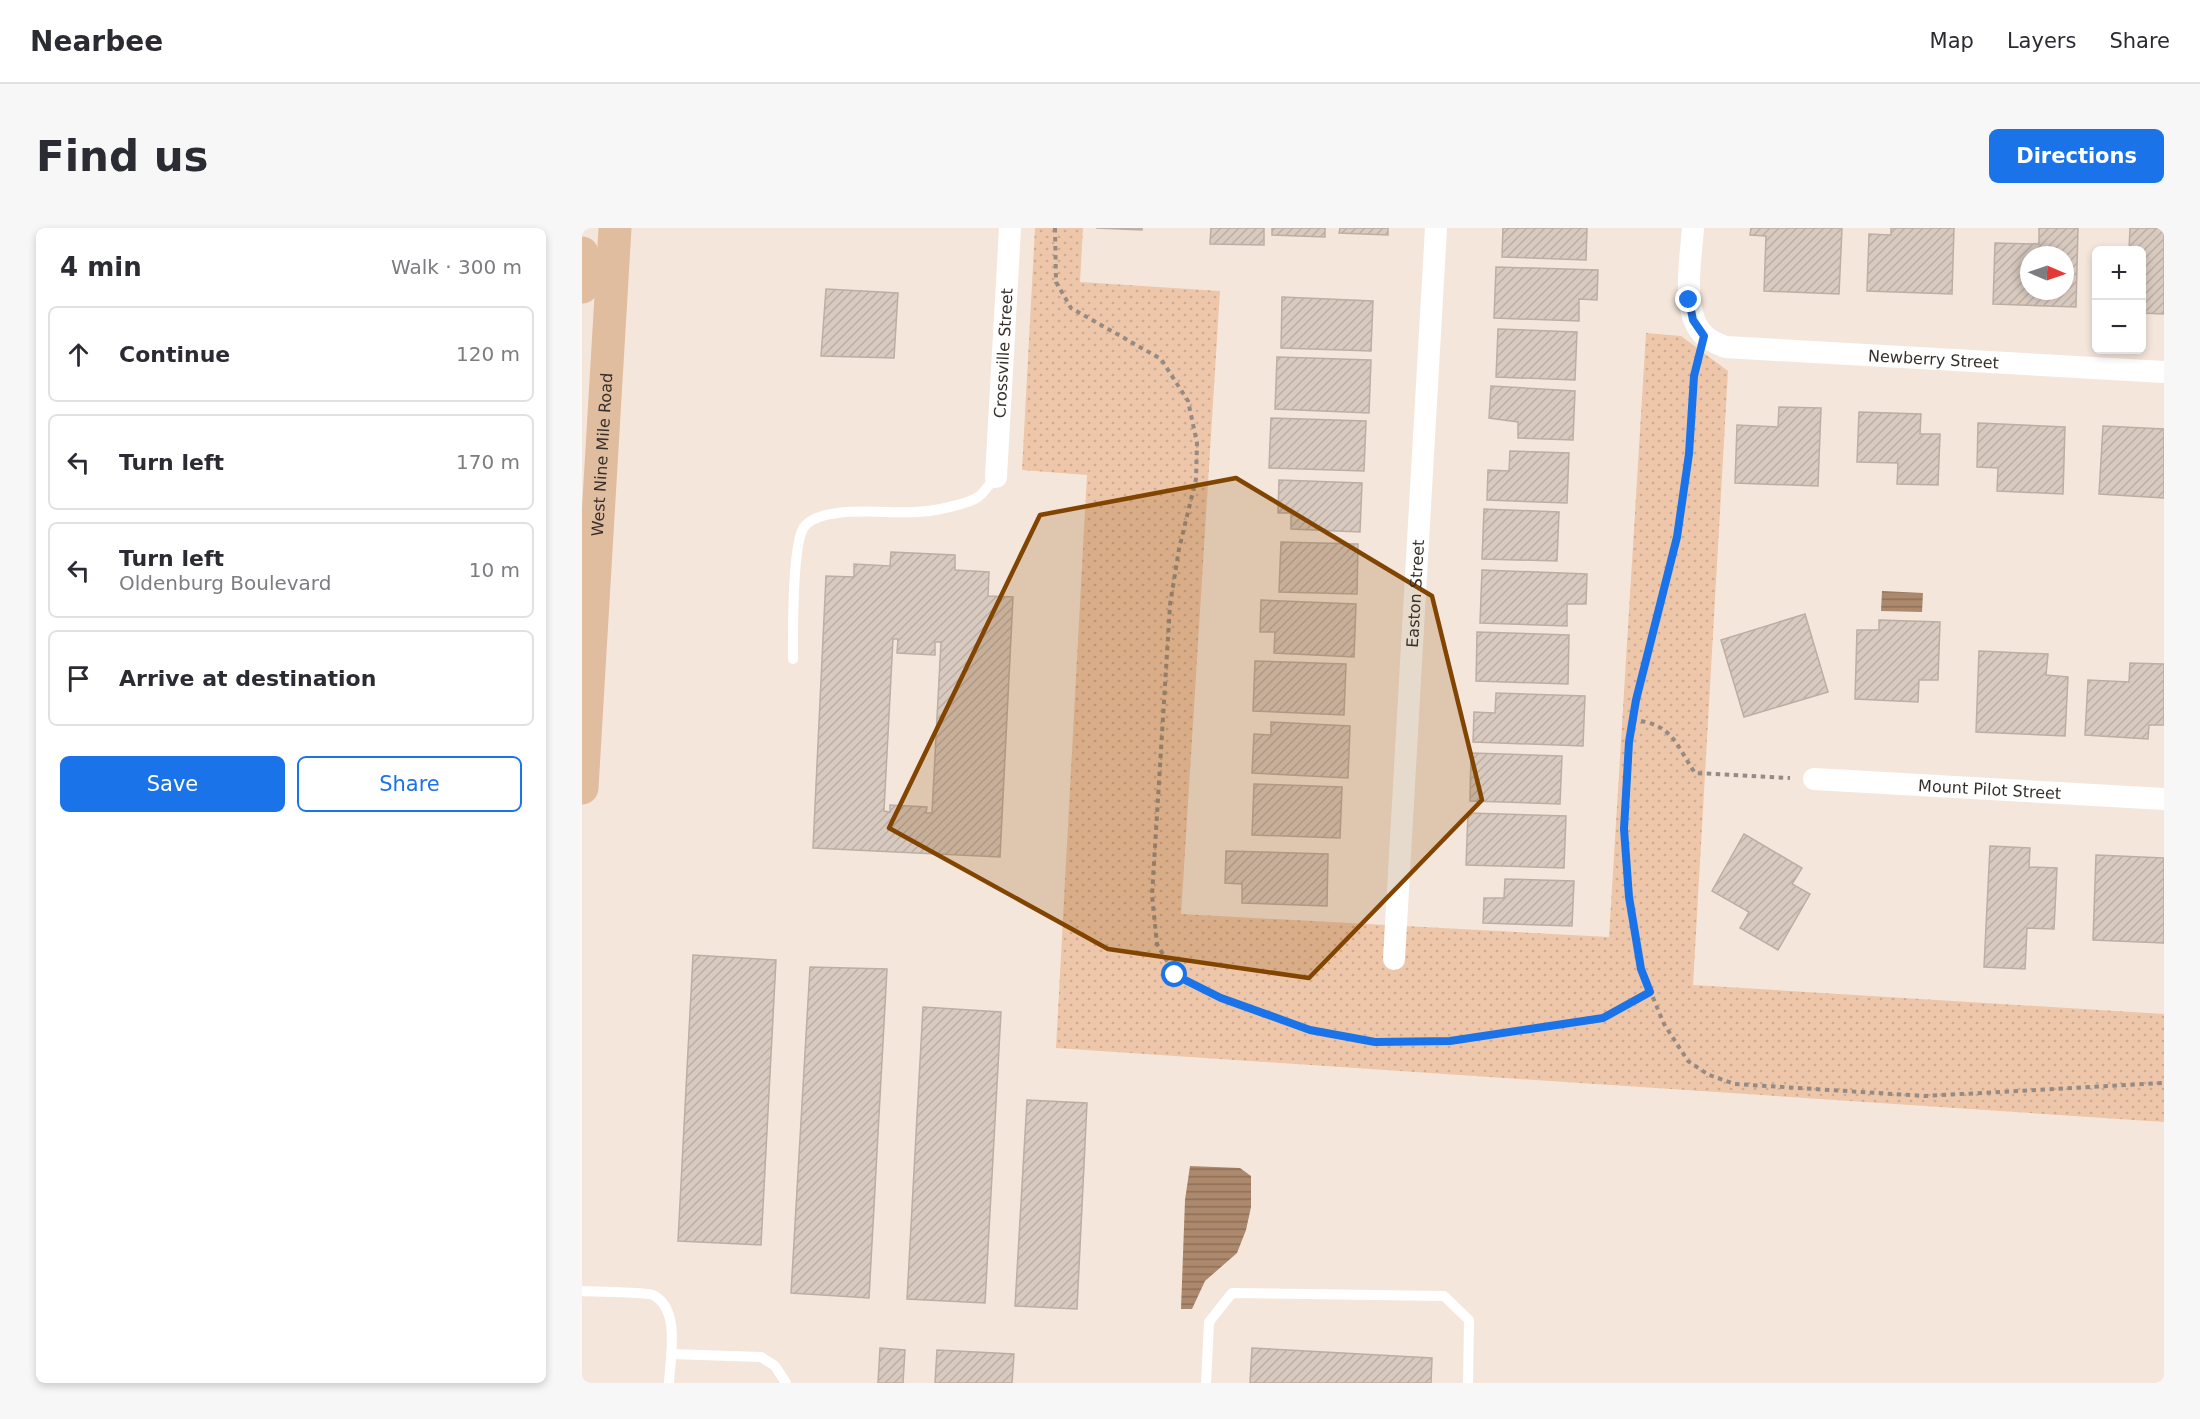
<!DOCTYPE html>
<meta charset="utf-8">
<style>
body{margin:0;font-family:"DejaVu Sans",sans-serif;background:#f7f7f7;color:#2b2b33}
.controls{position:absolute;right:18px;top:18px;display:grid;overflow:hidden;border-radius:9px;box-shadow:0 3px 9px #0003}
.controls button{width:54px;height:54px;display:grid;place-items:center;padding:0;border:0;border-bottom:2px solid #e1e1e2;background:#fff;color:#2b2b33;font:30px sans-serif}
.compass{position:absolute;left:1438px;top:18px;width:54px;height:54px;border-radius:50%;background:#fff;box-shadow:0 3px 9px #0003;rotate:92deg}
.stop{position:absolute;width:18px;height:18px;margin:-14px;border:4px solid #1a73e8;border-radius:50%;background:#fff}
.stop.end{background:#1a73e8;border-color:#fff;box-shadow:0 2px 6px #0008}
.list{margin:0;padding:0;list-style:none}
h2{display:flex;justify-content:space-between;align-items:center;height:78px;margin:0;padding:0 24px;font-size:26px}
h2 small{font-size:20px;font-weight:400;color:#7c7c81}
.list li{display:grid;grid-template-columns:39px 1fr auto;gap:18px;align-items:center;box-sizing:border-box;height:96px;margin:0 12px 12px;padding:0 12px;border:2px solid #e1e1e2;border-radius:9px}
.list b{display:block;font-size:22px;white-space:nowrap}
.list p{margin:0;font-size:20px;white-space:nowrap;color:#7c7c81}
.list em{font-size:20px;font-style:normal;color:#7c7c81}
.actions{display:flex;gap:12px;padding:18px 24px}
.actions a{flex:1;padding:14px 0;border:2px solid #1a73e8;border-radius:9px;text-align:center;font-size:21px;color:#1a73e8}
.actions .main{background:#1a73e8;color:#fff}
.icon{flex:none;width:33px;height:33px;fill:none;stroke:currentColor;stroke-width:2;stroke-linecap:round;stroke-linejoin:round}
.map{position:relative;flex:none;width:1582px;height:1155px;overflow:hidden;border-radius:9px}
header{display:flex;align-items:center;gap:36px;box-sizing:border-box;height:84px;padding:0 30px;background:#fff;border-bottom:2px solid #e1e1e2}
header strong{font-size:28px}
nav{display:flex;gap:33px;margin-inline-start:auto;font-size:21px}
.intro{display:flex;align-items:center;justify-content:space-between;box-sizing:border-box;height:144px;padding:0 36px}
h1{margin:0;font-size:42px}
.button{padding:15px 27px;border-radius:9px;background:#1a73e8;color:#fff;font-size:21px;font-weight:700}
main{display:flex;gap:36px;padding:0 36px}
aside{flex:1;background:#fff;border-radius:9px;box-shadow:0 3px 9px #0003}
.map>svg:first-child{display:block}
.park{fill:url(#park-dots)}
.water{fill:url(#water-rules)}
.building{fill:url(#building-hatch);stroke:#bcaea4;stroke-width:1.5;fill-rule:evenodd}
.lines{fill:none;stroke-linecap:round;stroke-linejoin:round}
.path{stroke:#968b84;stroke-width:4;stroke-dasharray:4.5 4.5;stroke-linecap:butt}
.service{stroke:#fff;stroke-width:10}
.minor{stroke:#fff;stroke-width:22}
.primary{stroke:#e1bda0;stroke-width:33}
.route{stroke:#1a73e8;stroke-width:8}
.marked{fill:#824501;fill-opacity:0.2;stroke:#824501;stroke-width:4.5;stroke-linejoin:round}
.labels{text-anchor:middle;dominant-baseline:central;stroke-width:5;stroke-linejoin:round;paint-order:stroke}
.street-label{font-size:16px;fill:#36302c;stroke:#f5e6db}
</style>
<header>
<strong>Nearbee</strong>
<nav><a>Map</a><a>Layers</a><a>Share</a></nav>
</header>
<div class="intro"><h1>Find us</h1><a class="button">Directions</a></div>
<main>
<aside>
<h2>4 min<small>Walk · 300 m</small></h2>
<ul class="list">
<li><svg class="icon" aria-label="ahead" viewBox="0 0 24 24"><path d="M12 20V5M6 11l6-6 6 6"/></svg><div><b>Continue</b></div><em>120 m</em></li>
<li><svg class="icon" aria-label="left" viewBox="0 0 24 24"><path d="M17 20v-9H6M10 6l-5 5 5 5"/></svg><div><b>Turn left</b></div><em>170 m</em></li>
<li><svg class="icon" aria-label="left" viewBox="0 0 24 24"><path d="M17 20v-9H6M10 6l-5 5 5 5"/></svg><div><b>Turn left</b><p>Oldenburg Boulevard</p></div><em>10 m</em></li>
<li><svg class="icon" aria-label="arrive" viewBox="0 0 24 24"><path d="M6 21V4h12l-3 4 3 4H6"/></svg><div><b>Arrive at destination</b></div></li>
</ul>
<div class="actions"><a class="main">Save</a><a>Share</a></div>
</aside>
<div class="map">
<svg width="1582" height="1155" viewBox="0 0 1582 1155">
<defs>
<pattern id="park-dots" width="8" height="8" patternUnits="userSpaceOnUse" patternTransform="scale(1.5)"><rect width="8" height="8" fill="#eec7aa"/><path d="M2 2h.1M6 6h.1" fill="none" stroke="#cdab92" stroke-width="1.8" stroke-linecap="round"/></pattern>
<pattern id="water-rules" width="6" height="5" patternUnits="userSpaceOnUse" patternTransform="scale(1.5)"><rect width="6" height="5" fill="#ac886c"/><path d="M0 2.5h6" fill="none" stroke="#8d7059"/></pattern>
<pattern id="building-hatch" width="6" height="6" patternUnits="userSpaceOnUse" patternTransform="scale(1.5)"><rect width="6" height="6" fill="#d9cac0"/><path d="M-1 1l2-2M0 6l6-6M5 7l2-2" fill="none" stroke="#bbaea5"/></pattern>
</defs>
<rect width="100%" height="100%" fill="#f5e6db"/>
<!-- park -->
<polygon class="park" points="453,0 501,0 498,54 638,63 599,686 1027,709 1064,105 1099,108 1146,143 1111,757 1582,786 1582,894 474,820 505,247 440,242"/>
<!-- water -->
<g class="water">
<polygon points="1300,363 1341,365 1340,384 1299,383"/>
<polygon points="608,938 658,940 669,948 669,979 664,1002 655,1025 623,1053 610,1081 599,1081 603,972"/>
</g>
<!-- building -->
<g class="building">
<polygon points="514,0 560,0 560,2"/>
<polygon points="629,0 682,0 682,17 628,16"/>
<polygon points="690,0 743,0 743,9 690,7"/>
<polygon points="758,0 806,0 806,7 757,5"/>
<polygon points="921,0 1005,0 1004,32 920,29"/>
<polygon points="1169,0 1260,0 1257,66 1182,63 1184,8 1168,7"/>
<polygon points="1309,0 1372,0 1370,66 1285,63 1287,6 1309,7"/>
<path d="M1457 0H1496L1494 79 1411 76 1413 15 1457 16ZM1447 27H1483V63H1447Z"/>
<polygon points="1548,0 1582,0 1582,86 1560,85 1560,22 1547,22"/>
<polygon points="914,39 1016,42 1015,72 997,71 997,93 912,90"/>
<polygon points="244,61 316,65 312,130 239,128"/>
<polygon points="700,69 791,73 789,123 699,120"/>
<polygon points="916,101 995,104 993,152 914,149"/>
<polygon points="695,129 789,132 787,185 693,181"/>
<polygon points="909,158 993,163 991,212 936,210 936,194 907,190"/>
<polygon points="1197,179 1239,180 1236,258 1153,255 1155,197 1196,199"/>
<polygon points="1277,184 1339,186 1338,206 1358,206 1356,257 1315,256 1316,235 1275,234"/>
<polygon points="689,190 784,193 782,243 687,240"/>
<polygon points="1396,195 1483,199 1481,266 1415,263 1416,240 1395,239"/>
<polygon points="1521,198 1582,201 1582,270 1517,266"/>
<polygon points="928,223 987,225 985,275 905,272 906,242 927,243"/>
<polygon points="697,252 780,255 778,304 709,301 709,285 696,285"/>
<polygon points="902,281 977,284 975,333 900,331"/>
<polygon points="699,314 776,316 775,366 697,364"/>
<path d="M309 324 373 327V342L407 344 406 368 431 369 418 629 231 620 244 348 272 349V336L308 338ZM311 411H316L315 425 353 427V414H359L350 585H344L345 579 308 577V584L302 583Z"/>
<polygon points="900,342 1005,346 1004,376 985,376 985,398 898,395"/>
<polygon points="679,372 774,376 772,429 692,425 693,404 678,404"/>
<polygon points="1223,386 1246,464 1162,489 1139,412"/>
<polygon points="1297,392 1358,394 1356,452 1337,452 1336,474 1273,471 1275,402 1297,402"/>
<polygon points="895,404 987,407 986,456 894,453"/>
<polygon points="1397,423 1466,426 1464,447 1486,449 1483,508 1394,504"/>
<polygon points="673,433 764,436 762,487 671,483"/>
<polygon points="1548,435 1582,436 1582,497 1567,497 1566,511 1503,507 1506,452 1547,454"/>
<polygon points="914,465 1003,468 1001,518 891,514 892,484 913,485"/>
<polygon points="689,494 768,498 766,550 670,545 672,506 689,507"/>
<polygon points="889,525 980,528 978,576 888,573"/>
<polygon points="672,556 760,559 758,610 670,607"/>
<polygon points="886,585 984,588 982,640 884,637"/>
<polygon points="1162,606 1220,640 1210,656 1228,666 1196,722 1158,700 1167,684 1130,663"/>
<polygon points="1408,618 1448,620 1447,639 1475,640 1472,701 1445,700 1443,741 1402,739"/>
<polygon points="644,623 746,626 745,678 660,675 660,656 643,655"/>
<polygon points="1514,627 1582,630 1582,715 1511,712"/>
<polygon points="923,651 992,653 990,698 901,695 902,670 922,670"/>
<polygon points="111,727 194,732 179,1017 96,1013"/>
<polygon points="228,739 305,741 287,1070 209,1065"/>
<polygon points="341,779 419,784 403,1075 325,1071"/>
<polygon points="445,872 505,875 495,1081 433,1078"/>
<polygon points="298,1120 323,1122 321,1155 296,1155"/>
<polygon points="670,1120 850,1130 849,1155 668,1155"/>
<polygon points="355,1122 432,1126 430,1155 353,1155"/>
</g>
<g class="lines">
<!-- path -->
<g class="path">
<polyline points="473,0 474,54 489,80 579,131 606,173 615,215 614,251 597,321 588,377 570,667 575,716 593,747 639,770 727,802 793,814 868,813 1021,790 1068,764"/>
<polyline points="1116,132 1112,148 1107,226 1095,309 1054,472 1047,514 1042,601 1047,669 1059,741 1082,796 1106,833 1127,847 1153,856 1343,868 1582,855"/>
<path d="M1050 492C1090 495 1093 515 1113 545L1208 550"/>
</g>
<!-- service -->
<g class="service">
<path d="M211 431C211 406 210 316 222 299 239 276 307 286 333 284 347 284 384 277 396 269 402 265 408 255 414 249"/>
<path d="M0 1063C12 1064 64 1064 71 1067 99 1081 88 1130 87 1155"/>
<polyline points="89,1126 179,1129 193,1138 204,1155"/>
<polyline points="624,1155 627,1094 650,1065 862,1068 887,1092 886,1155"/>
</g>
<!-- minor -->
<g class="minor">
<path id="s1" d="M1111 0C1109 30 1098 86 1123 108 1128 113 1136 116 1143 119L1582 144"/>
<path id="s2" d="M414 249 428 0"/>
<path id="s3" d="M1232 551 1582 571"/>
<path id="s4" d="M812 731 854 0"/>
</g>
<!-- primary -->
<g class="primary">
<polyline points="0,25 0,59"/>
<path id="s5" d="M0 560 33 0"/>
</g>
</g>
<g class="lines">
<!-- route -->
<polyline class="route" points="593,747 639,770 728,802 793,814 868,813 1021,790 1068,764 1059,741 1047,669 1042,601 1047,514 1054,472 1095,309 1107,226 1112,148 1122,108 1111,92 1107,72"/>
</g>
<!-- marked area -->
<path class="marked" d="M654 250 850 368 900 572 727 750 526 721 307 600 458 287Z"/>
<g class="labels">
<!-- street labels -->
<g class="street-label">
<text stroke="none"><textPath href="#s2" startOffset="124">Crossville Street</textPath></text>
<text stroke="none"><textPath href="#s1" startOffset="344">Newberry Street</textPath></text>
<text stroke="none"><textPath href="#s5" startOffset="334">West Nine Mile Road</textPath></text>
<text stroke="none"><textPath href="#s4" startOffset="366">Easton Street</textPath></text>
<text stroke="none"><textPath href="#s3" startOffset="176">Mount Pilot Street</textPath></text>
</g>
</g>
</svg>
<div class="controls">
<button>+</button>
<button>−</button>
</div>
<svg class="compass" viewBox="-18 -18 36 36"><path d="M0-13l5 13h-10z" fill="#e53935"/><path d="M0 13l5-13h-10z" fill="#7c7c81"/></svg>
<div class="stop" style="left:593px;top:747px"></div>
<div class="stop end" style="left:1107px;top:72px"></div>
</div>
</main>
